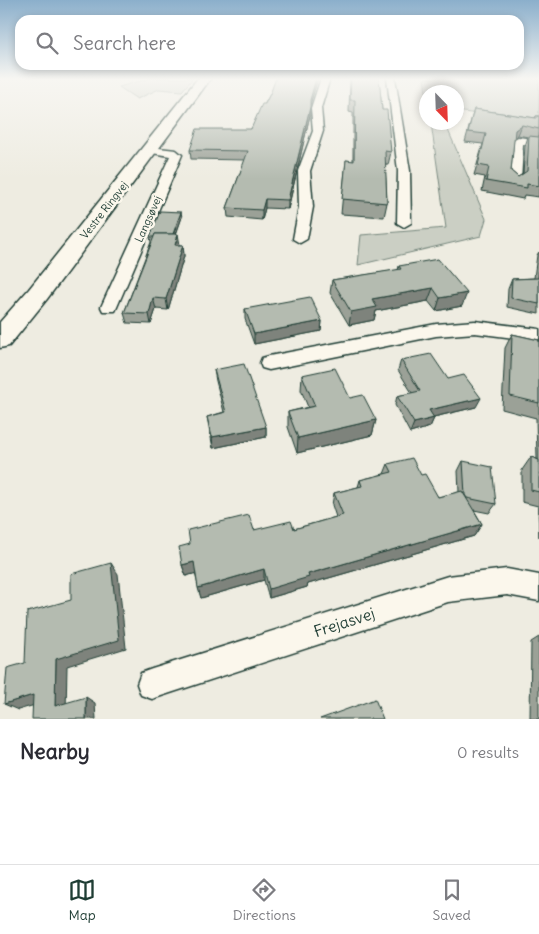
<!DOCTYPE html>
<meta charset="utf-8">
<style>
body{margin:0;font-family:Delius,sans-serif;background:#f2f2f3;color:#2b2b33}
.compass{position:absolute;left:419px;top:85px;width:45px;height:45px;border-radius:50%;background:#fff;box-shadow:0 2px 8px #0003;rotate:157deg}
.list{margin:0;padding:0;list-style:none}
h2{display:flex;justify-content:space-between;align-items:center;height:65px;margin:0;padding:0 20px;font-size:21px}
h2 small{font-size:16px;font-weight:400;color:#7c7c81}
.icon{flex:none;width:28px;height:28px;fill:none;stroke:currentColor;stroke-width:2;stroke-linecap:round;stroke-linejoin:round}
.map{position:relative;flex:none;width:539px;height:719px;overflow:hidden}
.search{position:absolute;background:#fff;box-shadow:0 2px 8px #0003;left:15px;right:15px;top:15px;height:55px;display:flex;align-items:center;gap:12px;box-sizing:border-box;padding:0 18px;border-radius:15px;color:#7c7c81;font-size:19px}
.sheet{height:145px;background:#fff}
nav{display:flex;justify-content:space-around;align-items:center;box-sizing:border-box;height:70px;border-top:1px solid #e1e1e2;background:#fff;font-size:14px;color:#7c7c81}
nav a{display:grid;justify-items:center;gap:2px}
nav .on{color:#1f3d34}
.map>svg:first-child{display:block}
.green{fill:#cbcfc4;stroke:#75867c}
.lines{fill:none;stroke-linecap:round;stroke-linejoin:round}
.minor-casing{stroke:#1f3d34;stroke-width:3}
.secondary-casing{stroke:#1f3d34;stroke-width:3}
.minor{fill:#fbf7ec;fill-rule:evenodd}
.secondary{fill:#fbf7ec;fill-rule:evenodd}
.wall{fill:#9ba197;stroke:#1f3d34;fill-rule:evenodd}
.shaded-wall{fill:#7e837b;stroke:#1f3d34}
.building{fill:#b4bbb0;stroke:#1f3d34}
.labels{text-anchor:middle;dominant-baseline:central;stroke-width:5;stroke-linejoin:round;paint-order:stroke}
.far-street-label{font-size:11px;fill:#1f3d34;stroke:#fbf7ec}
.near-street-label{font-size:16px;fill:#1f3d34;stroke:#fbf7ec}
</style>
<div class="map">
<svg width="539" height="719" viewBox="0 0 539 719">
<rect width="100%" height="100%" fill="#eeece1"/>
<filter id="ink" filterUnits="userSpaceOnUse"><feTurbulence type="fractalNoise" baseFrequency=".02" numOctaves="2"/><feDisplacementMap in="SourceGraphic" scale="10" xChannelSelector="R" yChannelSelector="G"/><feConvolveMatrix kernelMatrix="1 2 1 2 8 2 1 2 1" color-interpolation-filters="sRGB"/></filter>
<g filter="url(#ink)">
<!-- green -->
<g class="green">
<polygon points="151,78 193,78 182,91 159,89 137,99 119,87"/>
<polygon points="424,78 539,78 539,123 457,111 456,92 426,93"/>
<polygon points="431,123 445,123 486,219 481,236 358,265 361,235 446,228"/>
</g>
<g class="lines">
<defs>
<g id="minor">
<polygon points="321,78 330,78 321,108 323,131 310,171 313,207 307,239 300,243 293,239 299,207 298,171 313,131 311,108"/>
<polygon points="387,78 395,78 410,171 411,223 404,227 397,223 398,171"/>
<polygon points="518,137 539,140 539,146 523,144 521,182 515,186 509,182 513,140"/>
<polygon points="150,147 176,150 182,155 117,307 115,311 103,311 101,307 170,156 146,152 144,150"/>
<polygon points="475,321 539,329 539,341 475,333 436,336 269,370 262,368 260,363 262,358 269,356 436,324"/>
<polygon points="507,569 539,575 539,601 507,595 448,602 152,699 141,695 137,684 141,673 152,669 448,576"/>
</g>
<polygon id="secondary" points="198,78 211,78 47,299 9,346 0,348 0,322 29,289"/>
</defs>
<!-- minor casing -->
<use href="#minor" class="minor-casing"/>
<!-- secondary casing -->
<use href="#secondary" class="secondary-casing"/>
<!-- minor -->
<use href="#minor" class="minor"/>
<!-- secondary -->
<use href="#secondary" class="secondary"/>
</g>
<!-- wall -->
<g class="wall">
<polygon points="276,78 318,78 310,105 310,115 288,209 265,208 262,220 228,217 227,208 245,160 191,159 190,150 251,129 271,92"/>
<polygon points="350,78 379,78 382,110 391,152 388,165 385,165 387,203 384,217 341,214 346,160 353,161 353,113 349,112"/>
<path d="M474 109 535 118 536 116H539V197L524 195 523 199 482 191 485 177 474 175 483 144 465 142ZM518 135 528 137 525 146 523 174 518 177 511 171 514 138Z"/>
<polygon points="182,217 176,234 180,245 183,245 184,256 168,310 156,309 151,324 127,323 124,313 151,242 150,237"/>
<polygon points="539,252 539,314 507,307 508,289 512,279 534,278 537,255"/>
<polygon points="399,266 462,306 436,311 428,301 376,311 374,320 349,325 330,293 332,280 398,270"/>
<polygon points="245,309 322,321 321,331 254,344 245,319"/>
<polygon points="512,334 539,340 539,537 538,506 522,502 522,470 531,457 537,459 536,418 502,409 505,348"/>
<polygon points="401,360 448,379 476,407 434,417 434,418 430,427 410,433 395,405 397,396 412,393 398,370"/>
<polygon points="214,370 266,427 266,437 213,448 207,417 224,412 216,381"/>
<polygon points="302,375 350,398 376,420 372,435 297,453 288,427 288,412 308,407 301,390"/>
<polygon points="463,461 496,504 489,513 474,510 482,524 474,536 308,584 307,587 269,598 264,580 201,598 195,573 186,576 182,565 254,530 294,529 336,517 332,505 334,493 358,487 360,480 384,474 388,464 421,475 438,497 459,492 458,471"/>
<polygon points="539,637 539,719 530,719 531,642"/>
</g>
<!-- shaded-wall -->
<g class="shaded-wall">
<polygon points="316,78 318,78 309,107 310,100"/>
<polygon points="310,107 310,115 288,209 288,200"/>
<polygon points="522,125 518,135 511,140 515,130"/>
<polygon points="265,199 265,208 262,220 262,210"/>
<polygon points="181,212 182,217 173,243 172,238"/>
<polygon points="178,234 180,245 177,256 175,245"/>
<polygon points="183,245 184,256 168,310 166,299"/>
<polygon points="433,288 428,301 376,311 374,320 349,325 351,312 372,299"/>
<polygon points="467,293 462,306 436,311 440,298"/>
<polygon points="153,298 156,309 151,324 149,314"/>
<polygon points="322,321 321,331 254,344 254,334"/>
<polygon points="481,398 476,407 425,419 429,410"/>
<polygon points="434,418 430,427 410,433 414,423"/>
<polygon points="376,420 372,435 297,453 298,438"/>
<polygon points="266,427 266,437 213,448 212,437"/>
<polygon points="482,524 474,536 308,584 307,587 269,598 269,589 308,574"/>
<polygon points="194,562 197,573 186,576 182,565"/>
<polygon points="111,563 118,574 126,648 67,666 66,712 55,706 56,659"/>
<polygon points="264,569 264,580 201,598 198,588"/>
<polygon points="33,695 45,702 18,710 4,704"/>
<polygon points="86,697 95,703 96,719 86,719"/>
</g>
<!-- building -->
<g class="building">
<polygon points="276,78 316,78 310,100 310,107 288,200 265,199 262,210 227,208 248,151 190,150 197,129 251,129 262,104 265,104 271,92"/>
<polygon points="351,78 379,78 382,110 387,110 391,152 385,151 387,203 342,199 346,160 354,161 355,100 350,100"/>
<polygon points="474,109 536,118 536,116 539,116 539,129 522,125 515,130 511,171 518,177 527,171 529,136 539,137 539,186 527,184 527,188 486,181 489,167 478,165 486,134 468,132"/>
<polygon points="160,211 181,212 173,234 155,234 154,237 150,237"/>
<polygon points="155,234 178,234 175,245 183,245 166,299 153,298 149,314 124,313"/>
<polygon points="438,259 467,293 440,298 433,288 372,299 377,307 351,312 332,280 401,269 399,266"/>
<polygon points="539,268 539,304 511,298 512,279 538,278"/>
<polygon points="310,297 322,321 254,334 245,309"/>
<polygon points="512,334 539,340 539,403 510,396"/>
<polygon points="431,354 448,379 464,375 481,398 429,410 434,418 414,423 397,396 420,391 401,360"/>
<polygon points="244,364 266,427 212,437 207,417 226,412 214,370"/>
<polygon points="335,368 350,398 363,395 376,420 298,438 288,412 315,406 302,375"/>
<polygon points="531,457 539,460 539,492 531,490"/>
<polygon points="412,458 421,475 425,474 438,497 462,491 482,524 308,574 309,577 269,589 264,569 198,588 194,562 182,565 179,547 190,544 188,530 249,515 254,530 291,521 294,529 343,515 334,493 362,486 360,480 392,472 388,464"/>
<polygon points="463,461 492,467 496,504 467,498 465,495"/>
<polygon points="111,563 119,640 56,659 55,706 86,697 86,719 32,719 33,695 4,704 7,668 25,663 27,612 71,600 71,574"/>
<polygon points="375,699 383,719 320,719"/>
</g>
</g>
<!-- sky -->
<linearGradient id="sky" x2="0" y2="1"><stop stop-color="#8bafcb"/><stop offset="0.44" stop-color="#f7f6f2"/><stop offset="1" stop-color="#f7f6f2" stop-opacity="0"/></linearGradient>
<rect width="539" height="179" fill="url(#sky)"/>
<g class="labels">
<!-- far-street labels -->
<g class="far-street-label">
<text transform="translate(104 210) rotate(-52)">Vestre Ringvej</text>
<text transform="translate(148 219) rotate(-66)">Langsøvej</text>
</g>
<!-- near-street labels -->
<g class="near-street-label">
<text transform="translate(344 622) rotate(-18)">Frejasvej</text>
</g>
</g>
</svg>
<svg class="compass" viewBox="-18 -18 36 36"><path d="M0-13l5 13h-10z" fill="#e53935"/><path d="M0 13l5-13h-10z" fill="#7c7c81"/></svg>
<div class="search"><svg class="icon" aria-label="search" viewBox="0 0 24 24"><circle cx="10" cy="10" r="6"/><path d="M15 15l6 6"/></svg>Search here</div>
</div>
<section class="sheet">
<h2>Nearby<small>0 results</small></h2>
<ul class="list">
</ul>
</section>
<nav>
<a class="on"><svg class="icon" aria-label="map" viewBox="0 0 24 24"><path d="M3 6l6-2 6 2 6-2v14l-6 2-6-2-6 2zM9 4v14M15 6v14"/></svg>Map</a>
<a><svg class="icon" aria-label="directions" viewBox="0 0 24 24"><path d="M12 3l9 9-9 9-9-9zM9 14v-3h6M13 9l2 2-2 2"/></svg>Directions</a>
<a><svg class="icon" aria-label="saved" viewBox="0 0 24 24"><path d="M7 4h10v16l-5-4-5 4z"/></svg>Saved</a>
</nav>
